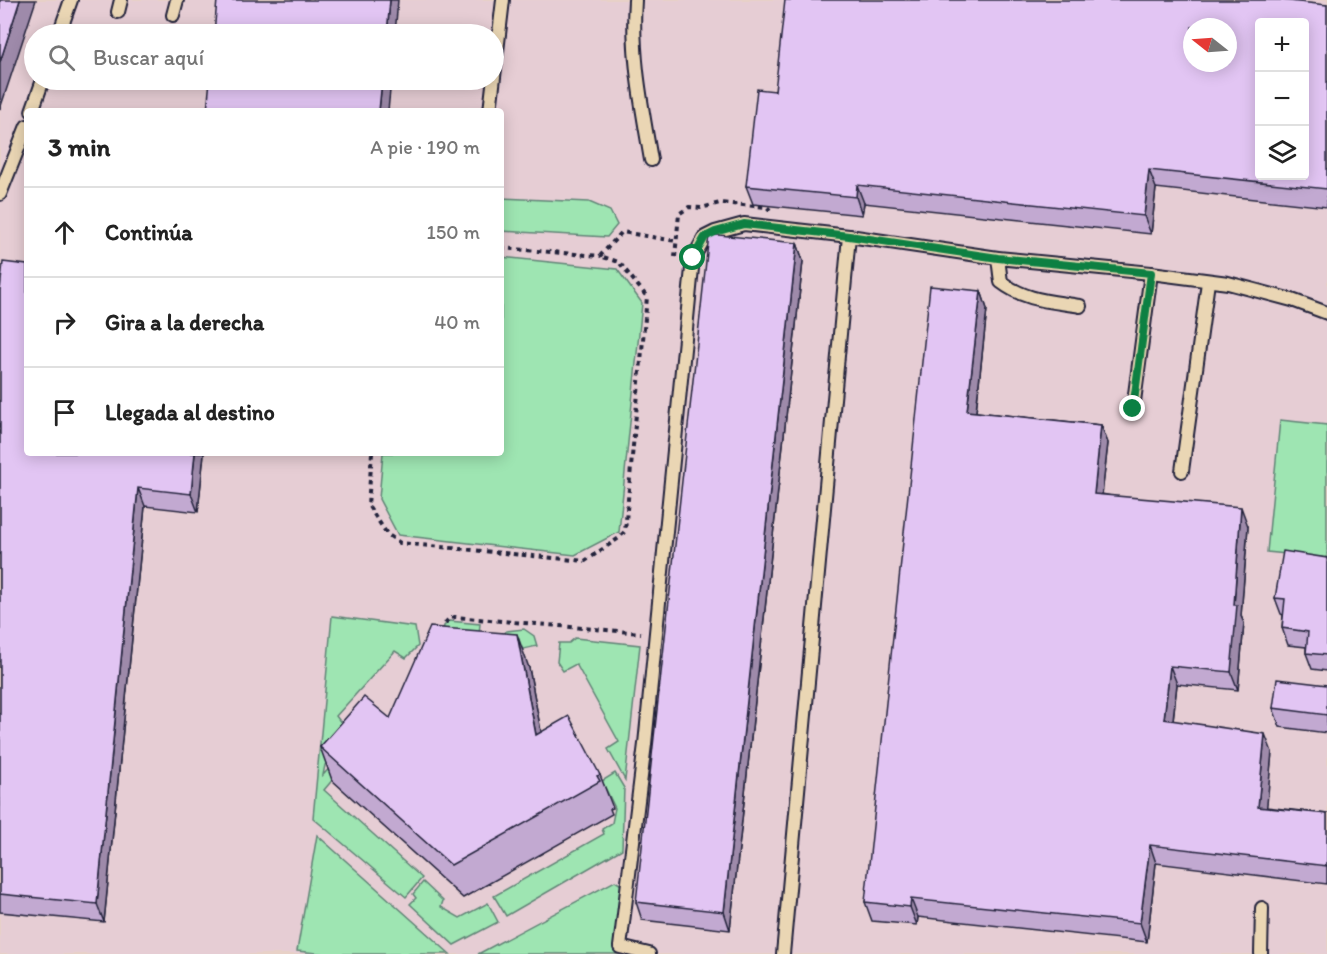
<!DOCTYPE html>
<html lang="es">
<meta charset="utf-8">
<style>
body{margin:0;font-family:Itim,sans-serif;background:#f2f2f2;color:#222}
.controls{position:absolute;right:18px;top:18px;display:grid;overflow:hidden;border-radius:6px;box-shadow:0 3px 15px #0003}
.controls button{width:54px;height:54px;display:grid;place-items:center;padding:0;border:0;border-bottom:2px solid #e0e0e0;background:#fff;color:#222;font:30px sans-serif}
.compass{position:absolute;left:1183px;top:18px;width:54px;height:54px;border-radius:50%;background:#fff;box-shadow:0 3px 15px #0003;rotate:287deg}
.stop{position:absolute;width:18px;height:18px;margin:-14px;border:4px solid #0b8043;border-radius:50%;background:#fff}
.stop.end{background:#0b8043;border-color:#fff;box-shadow:0 2px 6px #0008}
.list{margin:0;padding:0;list-style:none}
h2{display:flex;justify-content:space-between;align-items:center;height:78px;margin:0;padding:0 24px;font-size:26px}
h2 small{font-size:20px;font-weight:400;color:#767676}
.list li{display:grid;grid-template-columns:39px 1fr auto;gap:18px;align-items:center;box-sizing:border-box;height:90px;padding:0 24px;border-top:2px solid #e0e0e0}
.list b{display:block;font-size:22px;white-space:nowrap}
.list em{font-size:20px;font-style:normal;color:#767676}
.icon{flex:none;width:33px;height:33px;fill:none;stroke:currentColor;stroke-width:2;stroke-linecap:round;stroke-linejoin:round}
.map{position:relative;flex:none;width:1327px;height:954px;overflow:hidden}
.search{position:absolute;background:#fff;box-shadow:0 3px 15px #0003;left:24px;top:24px;width:480px;height:66px;display:flex;align-items:center;gap:15px;box-sizing:border-box;padding:0 21px;border-radius:33px;color:#767676;font-size:22px}
.panel{position:absolute;background:#fff;box-shadow:0 3px 15px #0003;left:24px;top:108px;width:480px;height:348px;border-radius:6px}
.map>svg:first-child{display:block}
.built{fill:#e6cdd4;fill-rule:evenodd}
.green{fill:#9ee5b2;stroke:#608476;stroke-width:1.5}
.lines{fill:none;stroke-linecap:round;stroke-linejoin:round}
.lane-casing{stroke:#22223b;stroke-width:16}
.path{stroke:#22223b;stroke-width:4;stroke-dasharray:4.5 4.5;stroke-linecap:butt}
.lane{stroke:#ead6b4;stroke-width:12}
.wall{fill:#c2a9d1;stroke:#22223b;stroke-width:1.5}
.shaded-wall{fill:#9e8aaa;stroke:#22223b;stroke-width:1.5}
.building{fill:#e2c5f3;stroke:#22223b;stroke-width:1.5;fill-rule:evenodd}
.route{stroke:#0b8043;stroke-width:8}
</style>
<div class="map">
<svg width="1327" height="954" viewBox="0 0 1327 954">
<rect width="100%" height="100%" fill="#e8d1c7"/>
<filter id="ink" filterUnits="userSpaceOnUse"><feTurbulence type="fractalNoise" baseFrequency=".0167" numOctaves="2"/><feDisplacementMap in="SourceGraphic" scale="12" xChannelSelector="R" yChannelSelector="G"/><feConvolveMatrix kernelMatrix="1 2 1 2 8 2 1 2 1" color-interpolation-filters="sRGB"/></filter>
<g filter="url(#ink)">
<!-- built -->
<path class="built" d="M0 0H1327V954H0ZM1260 22H1304V176H1260ZM1192 27H1228V63H1192ZM34 34H494V80H34ZM27 111H501V453H27Z"/>
<!-- green -->
<g class="green">
<polygon points="501,198 589,202 610,211 617,225 607,237 501,231"/>
<polygon points="501,257 617,269 642,303 619,532 575,555 398,535 379,499 383,453 501,453"/>
<polygon points="1280,420 1327,425 1327,558 1267,552"/>
<polygon points="332,616 415,627 418,646 406,658 395,651 336,716 345,728 338,752 325,765 323,775 356,740 367,739 324,790 422,878 406,897 313,818"/>
<polygon points="449,621 480,624 479,634 442,635 444,626"/>
<polygon points="524,629 534,636 537,646 519,650 502,634 506,631"/>
<polygon points="575,638 640,645 625,780 608,749 619,742 576,664 563,671 557,662 559,643 569,643"/>
<polygon points="615,773 624,788 622,849 506,916 494,896 604,834 602,829 612,823 615,808 602,781"/>
<polygon points="317,835 450,954 326,954 297,951"/>
<polygon points="615,881 623,886 625,935 634,954 478,954"/>
<polygon points="423,882 443,901 441,907 460,918 488,903 498,922 454,945 410,904 416,898 413,894"/>
</g>
<g class="lines">
<defs>
<g id="lane">
<path d="M635 0C631 54 642 107 651 160"/>
<polyline points="118,12 121,0"/>
<polyline points="173,15 177,0"/>
<polyline points="59,34 71,0"/>
<polyline points="32,111 43,80"/>
<polyline points="490,111 503,0"/>
<polyline points="0,194 27,126"/>
<path d="M998 258 1001 282C1026 301 1050 301 1080 306"/>
<polyline points="1133,409 1151,273"/>
<polyline points="1182,471 1208,282"/>
<polyline points="649,954 620,947 645,744 693,258 705,237 715,232 744,224 849,236 998,258 1151,273 1228,283 1292,300 1327,313"/>
<polyline points="783,954 849,236"/>
<polyline points="1261,954 1262,908"/>
</g>
</defs>
<!-- lane casing -->
<use href="#lane" class="lane-casing"/>
<!-- path -->
<g class="path">
<polyline points="501,248 600,256 622,232 676,241"/>
<polyline points="675,257 679,214 689,207 701,208 720,203 767,207 770,210"/>
<polyline points="372,453 368,505 387,534 400,543 585,561 619,538 625,531 647,297 619,262 600,256"/>
<path d="M442 632C444 624 446 619 455 617L641 633"/>
</g>
<!-- lane -->
<use href="#lane" class="lane"/>
</g>
<!-- wall -->
<g class="wall">
<polygon points="1327,5 1327,207 1156,188 1151,234 864,203 862,215 753,204 746,186 775,91"/>
<polygon points="797,243 803,261 730,930 642,920 636,902"/>
<polygon points="0,291 204,453 198,512 145,506 104,922 0,912"/>
<polygon points="981,291 987,309 976,412 1101,425 1108,443 1102,494 1248,526 1241,616 1244,623 1238,690 1177,684 1173,721 1272,752 1266,807 1327,814 1327,884 1156,863 1147,942 918,917 917,925 872,921 865,902"/>
<polygon points="1327,558 1327,671 1312,669 1306,653 1306,647 1288,645 1282,628 1283,615 1281,614 1275,598"/>
<polygon points="529,668 541,732 600,775 613,808 610,809 612,814 463,898 332,780 320,747"/>
<polygon points="1327,685 1327,733 1280,727 1273,708"/>
</g>
<!-- shaded-wall -->
<g class="shaded-wall">
<polygon points="20,0 36,0 0,109 0,62"/>
<polygon points="390,0 398,0 395,34 387,34"/>
<polygon points="382,80 391,80 388,111 379,111"/>
<polygon points="1149,170 1156,188 1151,234 1144,216"/>
<polygon points="857,185 864,203 862,215 856,197"/>
<polygon points="797,243 803,261 730,930 724,912"/>
<polygon points="981,291 987,309 974,429 967,411"/>
<polygon points="1101,425 1108,443 1100,512 1094,494"/>
<polygon points="195,453 204,453 198,512 191,494"/>
<polygon points="138,488 145,506 104,922 97,904"/>
<polygon points="1241,507 1248,526 1241,616 1244,623 1238,690 1231,672 1234,605"/>
<polygon points="517,634 529,668 548,768 536,735"/>
<polygon points="1170,666 1177,684 1171,737 1164,719"/>
<polygon points="1265,734 1272,752 1265,825 1258,807"/>
<polygon points="1150,845 1156,863 1147,942 1140,923"/>
<polygon points="911,899 918,917 917,925 910,907"/>
</g>
<!-- building -->
<g class="building">
<polygon points="0,0 20,0 0,62"/>
<polygon points="217,0 390,0 387,34 214,34"/>
<path d="M785 0H1280L1327 5V189L1149 170 1144 216 857 185 856 197 746 186 757 89 775 91ZM1260 22H1305V176H1260ZM1192 27H1228V63H1192Z"/>
<polygon points="210,80 382,80 379,111 207,111"/>
<polygon points="709,234 797,243 724,912 636,902"/>
<polygon points="3,262 27,265 27,453 195,453 191,494 138,488 97,904 0,894 0,291"/>
<polygon points="930,286 981,291 967,411 1101,425 1094,494 1241,507 1234,605 1237,605 1231,672 1170,666 1164,719 1265,734 1258,807 1327,814 1327,866 1150,845 1140,923 911,899 910,907 865,902"/>
<polygon points="1283,551 1327,558 1327,655 1306,653 1308,632 1282,628 1285,599 1275,598"/>
<polygon points="430,627 517,634 536,735 569,716 600,775 597,776 600,781 451,865 320,747 364,697 390,718"/>
<polygon points="1277,679 1327,685 1327,715 1273,708"/>
</g>
</g>
<g class="lines" filter="url(#ink)">
<!-- route -->
<polyline class="route" points="693,258 705,237 715,232 744,224 849,236 998,258 1151,273 1133,409"/>
</g>
</svg>
<div class="controls">
<button>+</button>
<button>−</button>
<button><svg class="icon" aria-label="layers" viewBox="0 0 24 24"><path d="M12 4l9 5-9 5-9-5zM3 14l9 5 9-5"/></svg></button>
</div>
<svg class="compass" viewBox="-18 -18 36 36"><path d="M0-13l5 13h-10z" fill="#e53935"/><path d="M0 13l5-13h-10z" fill="#767676"/></svg>
<div class="stop" style="left:693px;top:258px"></div>
<div class="stop end" style="left:1133px;top:409px"></div>
<div class="search"><svg class="icon" aria-label="search" viewBox="0 0 24 24"><circle cx="10" cy="10" r="6"/><path d="M15 15l6 6"/></svg>Buscar aquí</div>
<section class="panel">
<h2>3 min<small>A pie · 190 m</small></h2>
<ul class="list">
<li><svg class="icon" aria-label="ahead" viewBox="0 0 24 24"><path d="M12 20V5M6 11l6-6 6 6"/></svg><div><b>Continúa</b></div><em>150 m</em></li>
<li><svg class="icon" aria-label="right" viewBox="0 0 24 24"><path d="M7 20v-9h11M14 6l5 5-5 5"/></svg><div><b>Gira a la derecha</b></div><em>40 m</em></li>
<li><svg class="icon" aria-label="arrive" viewBox="0 0 24 24"><path d="M6 21V4h12l-3 4 3 4H6"/></svg><div><b>Llegada al destino</b></div></li>
</ul>
</section>
</div>
